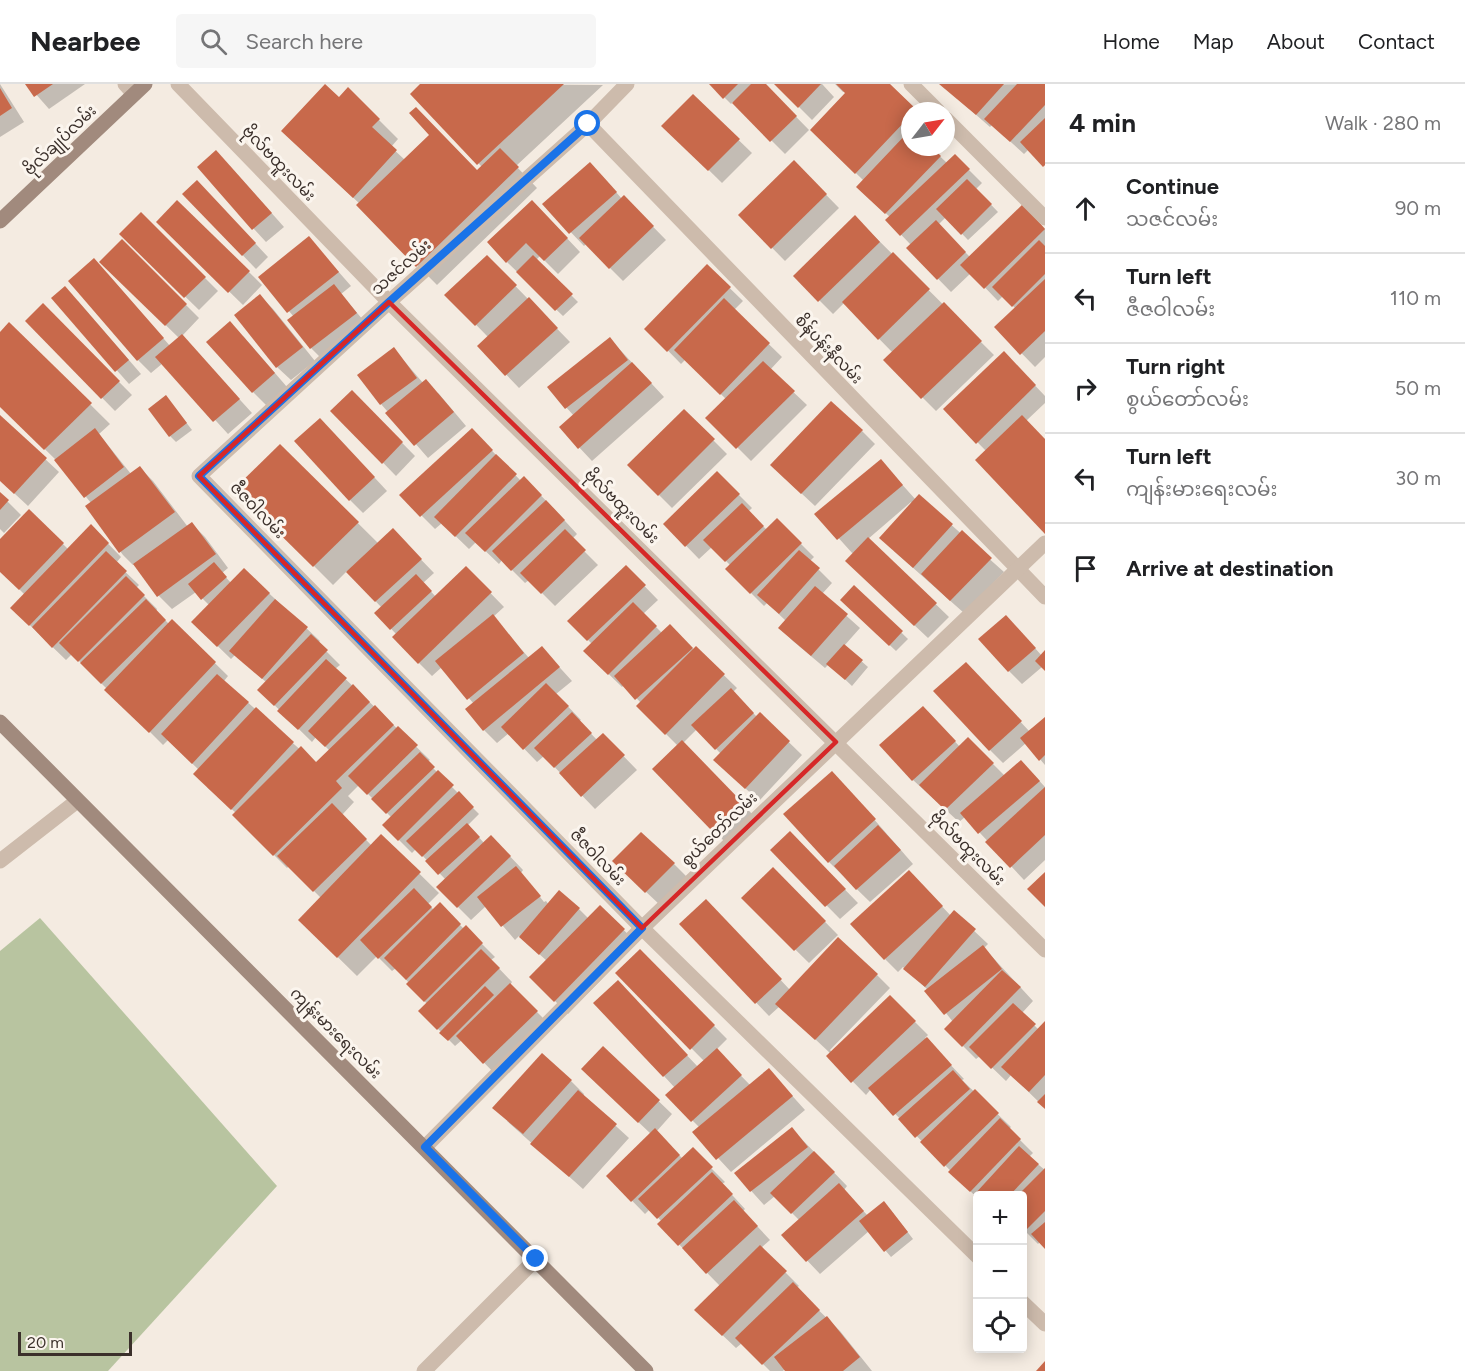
<!DOCTYPE html>
<meta charset="utf-8">
<style>
body{margin:0;font-family:Figtree,"Noto Sans Myanmar",sans-serif;background:#f6f6f6;color:#202124}
.controls{position:absolute;right:18px;bottom:18px;display:grid;overflow:hidden;border-radius:6px;box-shadow:0 3px 15px #0003}
.controls button{width:54px;height:54px;display:grid;place-items:center;padding:0;border:0;border-bottom:2px solid #e0e0e0;background:#fff;color:#202124;font:30px sans-serif}
.compass{position:absolute;left:901px;top:18px;width:54px;height:54px;border-radius:50%;background:#fff;box-shadow:0 3px 15px #0003;rotate:59deg}
.scale{position:absolute;left:18px;bottom:15px;width:114px;box-sizing:border-box;padding-left:6px;border:3px solid #3b302b;border-top:0;font-size:16px;line-height:21px;white-space:nowrap;color:#3b302b;-webkit-text-stroke:4px #fbf5ee;paint-order:stroke}
.stop{position:absolute;width:18px;height:18px;margin:-14px;border:4px solid #1a73e8;border-radius:50%;background:#fff}
.stop.end{background:#1a73e8;border-color:#fff;box-shadow:0 2px 6px #0008}
.list{margin:0;padding:0;list-style:none}
h2{display:flex;justify-content:space-between;align-items:center;height:78px;margin:0;padding:0 24px;font-size:26px}
h2 small{font-size:20px;font-weight:400;color:#757577}
.list li{display:grid;grid-template-columns:39px 1fr auto;gap:18px;align-items:center;box-sizing:border-box;height:90px;padding:0 24px;border-top:2px solid #e0e0e0}
.list b{display:block;font-size:22px;white-space:nowrap}
.list p{margin:0;font-size:20px;white-space:nowrap;color:#757577}
.list em{font-size:20px;font-style:normal;color:#757577}
.icon{flex:none;width:33px;height:33px;fill:none;stroke:currentColor;stroke-width:2;stroke-linecap:round;stroke-linejoin:round}
.map{position:relative;flex:none;width:1045px;height:1287px;overflow:hidden}
header{display:flex;align-items:center;gap:36px;box-sizing:border-box;height:84px;padding:0 30px;background:#fff;border-bottom:2px solid #e0e0e0}
header strong{font-size:28px}
nav{display:flex;gap:33px;margin-inline-start:auto;font-size:21px}
.search{width:420px;height:54px;background:#f6f6f6;display:flex;align-items:center;gap:15px;box-sizing:border-box;padding:0 21px;border-radius:6px;color:#757577;font-size:22px}
main{display:flex}
aside{flex:1;background:#fff}
.map>svg:first-child{display:block}
.green{fill:#b8c4a0}
.shadow{fill:#0003}
.building{fill:#c8694b}
.lines{fill:none;stroke-linecap:round;stroke-linejoin:round}
.lane{stroke:#cdbbac;stroke-width:15}
.street{stroke:#cdbbac;stroke-width:15}
.secondary{stroke:#a18a7d;stroke-width:15}
.route{stroke:#1a73e8;stroke-width:8}
.marked{fill:none;stroke:#d62828;stroke-width:4.5;stroke-linejoin:round}
.labels{text-anchor:middle;dominant-baseline:central;stroke-width:6;stroke-linejoin:round;paint-order:stroke}
.street-label{font-size:16px;fill:#3b302b;stroke:#fbf5ee}
</style>
<header>
<strong>Nearbee</strong>
<div class="search"><svg class="icon" aria-label="search" viewBox="0 0 24 24"><circle cx="10" cy="10" r="6"/><path d="M15 15l6 6"/></svg>Search here</div>
<nav><a>Home</a><a>Map</a><a>About</a><a>Contact</a></nav>
</header>
<main>
<div class="map">
<svg width="1045" height="1287" viewBox="0 0 1045 1287">
<rect width="100%" height="100%" fill="#f4ebe1"/>
<!-- green -->
<polygon class="green" points="40,834 277,1102 108,1287 0,1287 0,867"/>
<!-- shadow -->
<g class="shadow">
<polygon points="0,0 24,38 0,53"/>
<polygon points="27,0 85,0 49,25"/>
<polygon points="422,0 603,1 516,82 537,104 437,201 358,121 360,120 302,66 348,5 398,55 391,63 405,76 477,88 482,83 412,10"/>
<polygon points="711,0 764,0 809,46 785,70 733,18 731,20"/>
<polygon points="776,0 822,0 834,13 812,36"/>
<polygon points="835,0 888,0 916,27 910,27 910,63 930,63 947,79 955,72 982,99 976,105 998,128 968,156 946,133 938,141 970,173 1023,122 1045,145 1045,273 1035,283 996,243 1016,225 1003,212 998,217 971,189 951,208 908,164 911,161 887,136 890,133 871,116 864,97 812,46 847,9 845,7 843,8"/>
<polygon points="1045,0 1045,82 1029,65 1024,70 992,41 990,43 942,1"/>
<polygon points="693,12 752,69 722,99 664,42"/>
<polygon points="794,78 839,124 785,177 740,131"/>
<polygon points="229,81 284,143 266,158 253,144"/>
<polygon points="603,93 622,115 624,113 666,156 623,197 586,160 584,162 544,120"/>
<polygon points="184,110 210,111 268,173 256,185"/>
<polygon points="178,118 262,201 243,221 158,138"/>
<polygon points="141,130 218,207 199,226 121,150"/>
<polygon points="545,131 580,168 558,190 540,172 536,176 578,218 563,232 507,178"/>
<polygon points="855,133 994,271 936,327 885,276 893,269 844,219 833,230 795,192"/>
<polygon points="309,154 351,202 341,210 369,243 324,277 311,264 294,233 260,193"/>
<polygon points="122,157 199,234 182,252 252,329 228,350 163,279 151,289 138,276 107,189 170,262 179,254 101,178"/>
<polygon points="487,173 570,258 519,304 479,262 488,253 447,211"/>
<polygon points="707,182 743,217 734,226 782,273 770,286 807,321 751,377 708,334 726,315 685,276 681,280 646,244"/>
<polygon points="260,212 273,225 315,277 291,296 277,283"/>
<polygon points="53,214 78,217 141,290 129,300"/>
<polygon points="43,221 132,311 115,327 27,237"/>
<polygon points="9,240 110,340 99,350 131,390 140,384 153,397 188,443 192,440 205,453 228,484 222,489 231,499 244,486 320,557 318,559 340,581 335,585 430,676 427,678 479,730 468,741 484,759 504,766 523,786 521,789 544,818 546,817 549,821 579,825 589,835 600,823 637,859 568,930 531,893 547,877 519,852 515,856 486,822 471,836 438,803 446,796 416,765 412,769 384,741 392,734 359,701 348,712 354,718 342,731 372,762 381,752 439,809 428,820 434,826 440,821 464,845 466,844 495,873 491,876 512,898 510,901 550,941 497,992 462,956 455,962 420,927 427,920 396,884 392,887 377,872 357,892 300,836 321,814 289,782 287,784 234,731 236,729 208,704 199,686 168,656 163,661 72,570 66,576 12,524 25,511 0,486 0,458 29,427 68,465 91,442 121,473 116,479 139,501 136,504 157,525 156,527 169,540 172,537 228,592 224,597 316,680 330,667 316,653 312,658 259,606 266,598 235,571 231,575 193,538 209,521 196,508 172,525 159,512 135,480 133,481 123,471 87,422 91,419 58,378 0,321 0,250"/>
<polygon points="243,252 287,303 266,321 253,308"/>
<polygon points="610,255 664,313 592,377 561,344 574,332 549,304"/>
<polygon points="394,265 423,299 439,310 466,342 428,374 381,320"/>
<polygon points="1004,269 1045,312 1045,319 1026,337 1045,356 1045,448 986,367 945,325"/>
<polygon points="352,308 415,372 396,392 333,327"/>
<polygon points="172,320 192,346 176,358 170,352"/>
<polygon points="684,327 727,370 672,424 629,381"/>
<polygon points="0,333 59,388 28,422 0,396"/>
<polygon points="472,346 521,397 524,394 554,425 577,450 572,455 598,481 555,522 529,496 525,499 502,476 499,480 476,458 469,465 442,439 435,445 401,411"/>
<polygon points="862,347 875,360 815,422 785,394"/>
<polygon points="333,349 387,407 363,429 350,416"/>
<polygon points="280,362 379,460 406,460 434,489 423,499 436,513 466,484 504,523 493,533 529,574 542,564 572,597 556,610 581,636 579,637 597,656 603,651 637,686 595,725 544,672 537,678 509,649 497,659 484,646 474,620 442,583 432,592 419,579 394,553 397,551 376,529 382,524 347,487 333,501 237,405"/>
<polygon points="881,377 916,416 919,412 1004,488 964,529 894,467 912,420 911,418 868,455 949,533 928,554 860,490 853,470 817,430"/>
<polygon points="717,389 752,424 748,428 767,446 777,436 814,473 810,477 832,499 822,510 860,544 844,562 868,583 852,602 829,580 825,584 793,557 780,544 786,537 767,519 764,522 727,485 731,482 712,463 699,475 665,440"/>
<polygon points="0,410 21,431 4,449 0,445"/>
<polygon points="626,483 658,516 643,530 662,549 670,542 694,566 696,564 737,604 733,608 757,633 760,630 802,671 759,717 729,689 721,670 697,645 683,659 754,732 726,759 654,685 678,662 638,622 641,619 624,601 622,603 585,567 592,560 569,537"/>
<polygon points="854,503 908,555 896,567 842,516"/>
<polygon points="1019,546 1042,572 1045,569 1045,585 1042,583 1022,600 1009,587"/>
<polygon points="979,593 1030,648 1045,635 1045,681 1026,659 1003,679 990,666"/>
<polygon points="936,637 960,663 968,655 1005,692 1034,691 1045,703 1045,776 1024,796 965,733 959,738 913,696"/>
<polygon points="845,702 913,780 870,818 829,778"/>
<polygon points="790,749 858,819 840,835 772,766"/>
<polygon points="674,780 687,793 660,821 627,790"/>
<polygon points="773,785 838,851 809,879 743,814"/>
<polygon points="922,801 951,832 954,828 988,860 984,864 1033,917 1022,929 1039,946 1045,940 1045,1024 1011,991 1006,997 980,972 976,975 959,958 953,938 928,906 903,883 898,888 885,875"/>
<polygon points="719,830 790,906 877,891 890,904 830,966 832,968 890,913 928,951 925,954 964,995 962,996 1011,1043 1009,1045 1033,1069 1029,1073 1045,1086 1045,1163 1040,1158 1038,1160 1022,1144 1022,1112 978,1112 978,1115 871,1005 866,1011 828,972 831,970 780,922 769,932 681,840"/>
<polygon points="640,867 727,955 716,966 750,1001 769,986 805,1026 731,1088 694,1048 700,1044 667,1011 675,1004 664,992 631,912 698,983 704,977 617,889"/>
<polygon points="603,964 672,1030 656,1048 683,1075 693,1066 725,1098 722,1100 745,1125 743,1127 770,1156 761,1164 799,1202 796,1204 840,1247 872,1287 787,1287 785,1285 783,1287 770,1287 742,1259 736,1264 696,1226 720,1202 659,1140 662,1138 650,1125 645,1130 608,1092 651,1050 596,998"/>
<polygon points="571,997 584,1010 583,1012 629,1054 583,1105 507,1037"/>
<polygon points="792,1045 847,1102 844,1106 868,1132 890,1125 913,1155 891,1173 869,1147 820,1190 783,1151 799,1136 775,1112 764,1121 736,1090"/>
</g>
<!-- building -->
<g class="building">
<polygon points="25,0 53,0 34,13"/>
<polygon points="325,0 339,13 348,3 380,35 372,43 397,66 353,114 281,47"/>
<polygon points="420,0 564,0 477,81 410,10"/>
<polygon points="709,0 738,0 723,15"/>
<polygon points="751,0 766,0 797,32 770,58 732,19"/>
<polygon points="774,0 821,0 798,24"/>
<polygon points="836,0 890,0 916,25 910,27 910,32 855,90 810,46 845,9"/>
<polygon points="939,0 1004,0 976,31"/>
<polygon points="1017,0 1045,0 1045,21 1010,58 984,35"/>
<polygon points="0,4 12,24 0,32"/>
<polygon points="693,10 740,55 708,87 661,42"/>
<polygon points="416,23 477,86 500,64 519,83 416,183 356,121 429,51 409,29"/>
<polygon points="1045,34 1045,81 1043,83 1020,58"/>
<polygon points="910,46 910,63 932,63 941,72 885,130 856,103"/>
<polygon points="216,66 272,129 252,146 197,83"/>
<polygon points="955,70 970,85 900,152 885,136"/>
<polygon points="794,76 827,110 771,165 738,131"/>
<polygon points="590,78 617,108 569,150 542,120"/>
<polygon points="967,95 992,120 961,151 936,125"/>
<polygon points="197,96 256,159 242,172 182,110"/>
<polygon points="624,111 654,142 609,185 579,154"/>
<polygon points="177,116 250,187 228,209 156,138"/>
<polygon points="532,116 568,154 544,177 526,159 506,179 487,158"/>
<polygon points="1023,120 1045,145 984,205 960,181"/>
<polygon points="141,128 206,193 184,214 119,150"/>
<polygon points="855,131 880,158 818,218 793,192"/>
<polygon points="936,136 966,168 937,196 906,164"/>
<polygon points="309,152 339,188 287,229 258,193"/>
<polygon points="122,155 187,220 165,242 99,178"/>
<polygon points="1039,156 1045,162 1045,190 1012,223 992,203"/>
<polygon points="893,168 930,205 878,256 842,218"/>
<polygon points="487,171 517,201 475,242 444,211"/>
<polygon points="533,171 573,210 555,227 516,188"/>
<polygon points="94,174 164,254 137,277 68,197"/>
<polygon points="707,180 731,203 667,268 644,245"/>
<polygon points="1045,195 1045,247 1020,271 994,243"/>
<polygon points="334,200 357,229 310,265 287,236"/>
<polygon points="65,202 129,276 115,288 51,214"/>
<polygon points="260,210 303,263 276,284 234,231"/>
<polygon points="529,213 558,244 505,292 477,262"/>
<polygon points="724,214 770,259 720,311 674,266"/>
<polygon points="944,218 982,257 921,315 883,276"/>
<polygon points="43,219 120,297 101,315 25,237"/>
<polygon points="230,237 275,289 252,309 206,258"/>
<polygon points="9,238 92,319 44,366 0,323 0,248"/>
<polygon points="182,250 240,315 213,338 155,273"/>
<polygon points="610,253 628,276 565,325 547,303"/>
<polygon points="394,263 417,294 380,321 357,291"/>
<polygon points="1004,267 1036,301 976,360 943,325"/>
<polygon points="763,277 795,307 736,365 705,334"/>
<polygon points="632,278 652,299 578,365 559,343"/>
<polygon points="426,295 454,328 414,362 385,329"/>
<polygon points="352,306 403,358 382,380 330,327"/>
<polygon points="166,311 187,339 169,353 148,325"/>
<polygon points="831,317 863,346 801,410 770,381"/>
<polygon points="684,325 715,355 658,412 627,381"/>
<polygon points="0,331 47,374 14,410 0,397"/>
<polygon points="1022,331 1045,355 1045,450 975,376"/>
<polygon points="320,334 375,393 349,417 294,357"/>
<polygon points="95,344 124,383 84,414 54,376"/>
<polygon points="472,344 493,366 420,433 399,411"/>
<polygon points="280,360 359,438 313,483 234,405"/>
<polygon points="496,370 517,390 455,453 434,433"/>
<polygon points="881,375 903,401 837,456 814,430"/>
<polygon points="140,382 175,428 119,469 85,422"/>
<polygon points="717,387 740,410 685,463 663,440"/>
<polygon points="524,392 542,411 485,468 465,449"/>
<polygon points="0,408 9,416 0,426"/>
<polygon points="919,410 953,440 913,484 879,454"/>
<polygon points="546,416 565,436 511,487 492,467"/>
<polygon points="742,419 764,442 725,478 703,456"/>
<polygon points="29,425 64,459 19,506 0,488 0,455"/>
<polygon points="777,434 802,459 750,510 725,485"/>
<polygon points="192,438 216,470 157,513 133,480"/>
<polygon points="91,440 109,459 29,542 10,524"/>
<polygon points="393,444 422,475 375,518 346,488"/>
<polygon points="565,445 586,466 541,510 520,489"/>
<polygon points="962,446 992,474 950,517 921,490"/>
<polygon points="868,453 937,519 914,542 845,477"/>
<polygon points="799,466 820,484 779,530 757,511"/>
<polygon points="106,467 127,487 52,564 32,543"/>
<polygon points="214,478 227,493 201,516 188,500"/>
<polygon points="626,481 646,501 587,557 567,537"/>
<polygon points="466,482 492,508 418,580 392,553"/>
<polygon points="244,484 270,509 217,563 191,538"/>
<polygon points="416,490 432,507 390,546 374,529"/>
<polygon points="126,492 145,511 78,578 59,559"/>
<polygon points="854,501 903,547 889,562 840,516"/>
<polygon points="815,502 848,530 811,572 778,544"/>
<polygon points="146,515 166,536 101,600 80,579"/>
<polygon points="275,515 308,543 262,595 229,567"/>
<polygon points="633,518 657,542 608,591 583,567"/>
<polygon points="493,530 524,569 467,616 435,577"/>
<polygon points="1006,531 1036,564 1008,588 978,555"/>
<polygon points="172,535 216,578 149,649 104,606"/>
<polygon points="670,540 693,564 635,616 614,592"/>
<polygon points="311,550 328,566 274,622 257,606"/>
<polygon points="844,560 863,576 845,596 826,580"/>
<polygon points="542,562 560,583 483,647 465,625"/>
<polygon points="696,562 725,590 665,651 636,622"/>
<polygon points="1045,566 1045,587 1035,577"/>
<polygon points="326,575 347,594 298,646 277,627"/>
<polygon points="966,578 1022,637 989,667 933,607"/>
<polygon points="217,590 249,618 192,680 161,650"/>
<polygon points="546,599 569,622 523,666 501,643"/>
<polygon points="353,600 370,618 325,663 308,647"/>
<polygon points="731,604 754,629 715,666 691,641"/>
<polygon points="375,621 394,641 336,697 342,704 273,772 232,731 301,662 316,678"/>
<polygon points="923,622 956,657 912,697 879,661"/>
<polygon points="256,623 294,658 231,726 193,690"/>
<polygon points="572,628 592,649 554,684 534,664"/>
<polygon points="760,628 790,657 745,705 713,676"/>
<polygon points="1045,633 1045,671 1039,677 1020,654"/>
<polygon points="398,642 418,661 367,711 348,692"/>
<polygon points="603,649 625,671 581,713 559,689"/>
<polygon points="968,653 994,679 945,726 919,701"/>
<polygon points="682,656 742,718 712,747 652,685"/>
<polygon points="420,668 435,683 386,730 371,715"/>
<polygon points="1021,676 1040,697 978,750 960,729"/>
<polygon points="438,686 454,701 398,757 382,741"/>
<polygon points="832,687 876,735 828,779 783,730"/>
<polygon points="1045,703 1045,751 1010,784 985,758"/>
<polygon points="459,707 474,723 422,773 406,757"/>
<polygon points="332,719 367,755 313,808 277,772"/>
<polygon points="467,739 480,753 438,791 425,777"/>
<polygon points="878,741 901,766 856,806 834,782"/>
<polygon points="790,747 846,805 825,823 770,766"/>
<polygon points="641,748 675,779 645,809 612,777"/>
<polygon points="381,750 421,788 337,874 298,836"/>
<polygon points="491,751 511,772 457,824 436,803"/>
<polygon points="516,782 541,812 501,843 477,813"/>
<polygon points="773,783 826,837 794,867 741,814"/>
<polygon points="909,786 943,822 884,876 850,840"/>
<polygon points="1045,788 1045,823 1027,805"/>
<polygon points="414,804 432,823 378,875 360,856"/>
<polygon points="559,806 580,824 539,871 519,853"/>
<polygon points="706,815 782,895 755,920 679,840"/>
<polygon points="440,818 461,840 406,896 384,874"/>
<polygon points="600,821 625,845 554,918 529,893"/>
<polygon points="954,826 976,845 925,903 903,885"/>
<polygon points="466,841 483,859 424,918 406,900"/>
<polygon points="838,853 878,890 815,956 775,920"/>
<polygon points="983,861 1002,885 944,931 924,907"/>
<polygon points="481,865 500,884 437,946 418,927"/>
<polygon points="640,865 715,941 690,966 615,889"/>
<polygon points="1002,886 1021,903 962,963 944,945"/>
<polygon points="618,896 688,971 663,993 593,919"/>
<polygon points="510,899 538,927 483,980 456,952"/>
<polygon points="485,902 494,911 448,957 439,949"/>
<polygon points="890,911 916,937 851,999 826,972"/>
<polygon points="1013,919 1036,940 991,985 969,963"/>
<polygon points="1045,937 1045,991 1029,1008 1001,983"/>
<polygon points="927,953 952,981 893,1032 868,1004"/>
<polygon points="603,962 660,1016 638,1039 581,985"/>
<polygon points="717,964 742,991 691,1038 665,1011"/>
<polygon points="542,969 572,996 523,1050 492,1024"/>
<polygon points="769,984 793,1012 716,1076 692,1048"/>
<polygon points="953,986 970,1005 915,1054 898,1035"/>
<polygon points="975,1005 999,1029 944,1083 920,1058"/>
<polygon points="578,1006 617,1040 569,1093 530,1060"/>
<polygon points="1045,1010 1045,1025 1037,1018"/>
<polygon points="1000,1034 1021,1055 970,1108 948,1088"/>
<polygon points="792,1043 808,1063 750,1108 734,1089"/>
<polygon points="655,1044 680,1071 631,1118 606,1092"/>
<polygon points="1019,1062 1039,1080 1009,1112 978,1112 978,1116 973,1112"/>
<polygon points="693,1063 713,1083 657,1135 638,1115"/>
<polygon points="814,1067 835,1088 791,1130 770,1109"/>
<polygon points="1045,1084 1045,1127 1024,1148 1022,1112 1017,1112"/>
<polygon points="712,1088 733,1110 678,1162 657,1140"/>
<polygon points="839,1099 864,1127 806,1178 781,1151"/>
<polygon points="734,1116 758,1142 706,1190 682,1164"/>
<polygon points="884,1117 908,1148 884,1168 859,1137"/>
<polygon points="1045,1138 1045,1165 1031,1150"/>
<polygon points="760,1161 787,1187 722,1252 694,1226"/>
<polygon points="793,1198 820,1226 762,1281 735,1254"/>
<polygon points="827,1232 860,1273 843,1287 785,1287 774,1273"/>
<polygon points="1045,1277 1045,1287 1036,1287"/>
</g>
<g class="lines">
<!-- lane -->
<polyline class="lane" points="424,1287 536,1175"/>
<!-- street -->
<g class="street">
<polyline points="125,0 134,10"/>
<polyline points="178,0 389,218 1045,866"/>
<polyline points="627,0 588,40 389,218 199,392 642,844 978,1173"/>
<polyline points="911,0 938,27"/>
<polyline points="946,35 1045,134"/>
<polyline points="588,40 1045,513"/>
<polyline points="0,777 77,717"/>
<polyline points="425,1063 642,844 1045,459"/>
<polyline points="1022,1218 1045,1240"/>
</g>
<!-- secondary -->
<g class="secondary">
<polyline points="0,137 145,0"/>
<polyline points="0,638 646,1287"/>
</g>
</g>
<g class="lines">
<!-- route -->
<polyline class="route" points="536,1175 425,1063 642,844 199,392 389,218 588,40"/>
</g>
<!-- marked area -->
<path class="marked" d="M389 218 836 658 642 844 199 392Z"/>
<g class="labels">
<!-- street labels -->
<g class="street-label">
<text transform="translate(60 56) rotate(-44)">ဗိုလ်ချုပ်လမ်း</text>
<text transform="translate(279 79) rotate(46)">ဗိုလ်ဗထူးလမ်း</text>
<text transform="translate(401 183) rotate(-42)">သဇင်လမ်း</text>
<text transform="translate(829 265) rotate(46)">စိန်ပန်းနီလမ်း</text>
<text transform="translate(622 422) rotate(45)">ဗိုလ်ဗထူးလမ်း</text>
<text transform="translate(258 426) rotate(46)">ဇီဇဝါလမ်း</text>
<text transform="translate(719 745) rotate(-44)">စွယ်တော်လမ်း</text>
<text transform="translate(968 764) rotate(45)">ဗိုလ်ဗထူးလမ်း</text>
<text transform="translate(598 773) rotate(46)">ဇီဇဝါလမ်း</text>
<text transform="translate(336 949) rotate(45)">ကျန်းမားရေးလမ်း</text>
</g>
</g>
</svg>
<div class="controls">
<button>+</button>
<button>−</button>
<button><svg class="icon" aria-label="locate" viewBox="0 0 24 24"><circle cx="12" cy="12" r="6"/><path d="M12 2v4M12 18v4M2 12h4M18 12h4"/></svg></button>
</div>
<svg class="compass" viewBox="-18 -18 36 36"><path d="M0-13l5 13h-10z" fill="#e53935"/><path d="M0 13l5-13h-10z" fill="#757577"/></svg>
<div class="scale">20 m</div>
<div class="stop" style="left:588px;top:40px"></div>
<div class="stop end" style="left:536px;top:1175px"></div>
</div>
<aside>
<h2>4 min<small>Walk · 280 m</small></h2>
<ul class="list">
<li><svg class="icon" aria-label="ahead" viewBox="0 0 24 24"><path d="M12 20V5M6 11l6-6 6 6"/></svg><div><b>Continue</b><p>သဇင်လမ်း</p></div><em>90 m</em></li>
<li><svg class="icon" aria-label="left" viewBox="0 0 24 24"><path d="M17 20v-9H6M10 6l-5 5 5 5"/></svg><div><b>Turn left</b><p>ဇီဇဝါလမ်း</p></div><em>110 m</em></li>
<li><svg class="icon" aria-label="right" viewBox="0 0 24 24"><path d="M7 20v-9h11M14 6l5 5-5 5"/></svg><div><b>Turn right</b><p>စွယ်တော်လမ်း</p></div><em>50 m</em></li>
<li><svg class="icon" aria-label="left" viewBox="0 0 24 24"><path d="M17 20v-9H6M10 6l-5 5 5 5"/></svg><div><b>Turn left</b><p>ကျန်းမားရေးလမ်း</p></div><em>30 m</em></li>
<li><svg class="icon" aria-label="arrive" viewBox="0 0 24 24"><path d="M6 21V4h12l-3 4 3 4H6"/></svg><div><b>Arrive at destination</b></div></li>
</ul>
</aside>
</main>
